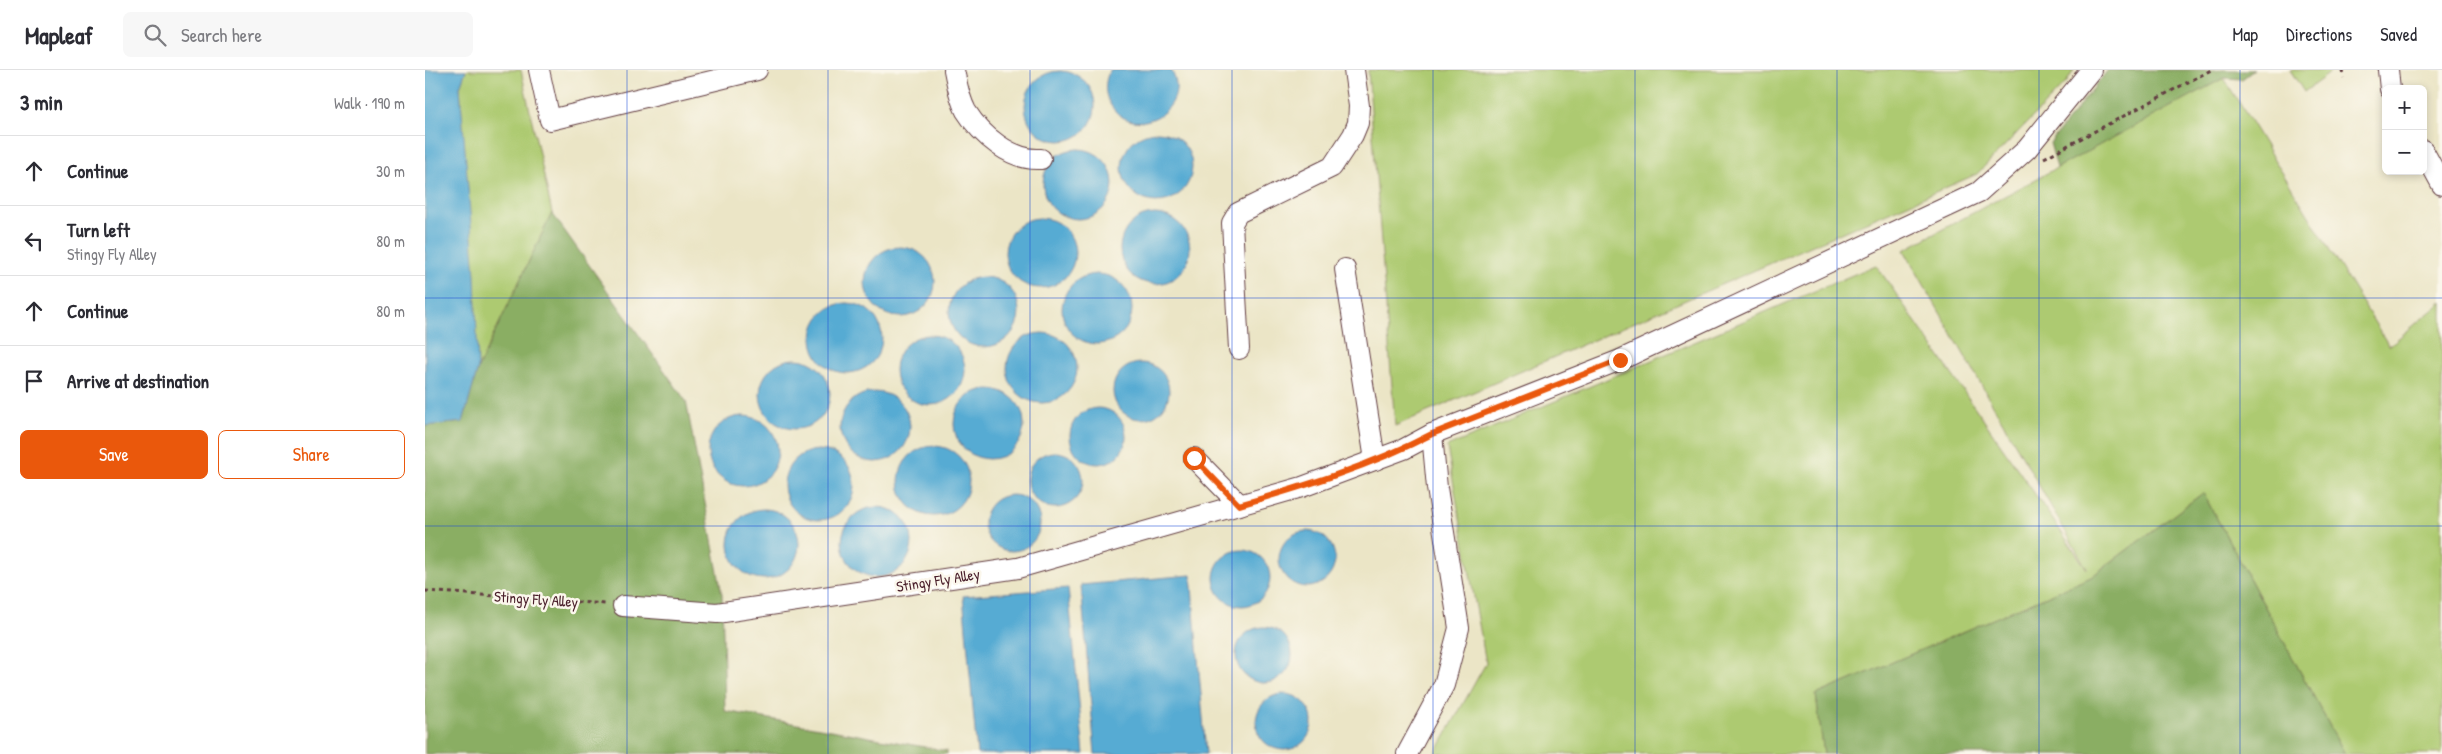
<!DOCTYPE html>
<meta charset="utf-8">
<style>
body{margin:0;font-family:"Patrick Hand",sans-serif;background:#f7f7f7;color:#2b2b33}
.controls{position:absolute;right:15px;top:15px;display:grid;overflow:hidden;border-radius:8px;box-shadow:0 2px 8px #0003}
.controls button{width:45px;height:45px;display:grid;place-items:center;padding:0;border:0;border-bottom:1px solid #e1e1e2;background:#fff;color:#2b2b33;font:25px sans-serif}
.stop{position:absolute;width:15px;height:15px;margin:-11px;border:4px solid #ea580c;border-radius:50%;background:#fff}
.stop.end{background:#ea580c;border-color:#fff;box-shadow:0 1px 5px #0008}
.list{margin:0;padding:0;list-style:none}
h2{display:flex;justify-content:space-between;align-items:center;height:65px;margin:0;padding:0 20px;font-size:21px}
h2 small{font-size:16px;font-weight:400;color:#7c7c81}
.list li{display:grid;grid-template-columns:32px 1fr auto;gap:15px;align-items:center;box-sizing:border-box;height:70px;padding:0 20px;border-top:1px solid #e1e1e2}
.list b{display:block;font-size:19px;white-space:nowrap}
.list p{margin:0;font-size:16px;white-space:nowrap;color:#7c7c81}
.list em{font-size:16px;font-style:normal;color:#7c7c81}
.actions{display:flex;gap:10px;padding:15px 20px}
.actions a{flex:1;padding:11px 0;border:1px solid #ea580c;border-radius:8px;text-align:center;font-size:18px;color:#ea580c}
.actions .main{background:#ea580c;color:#fff}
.icon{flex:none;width:28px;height:28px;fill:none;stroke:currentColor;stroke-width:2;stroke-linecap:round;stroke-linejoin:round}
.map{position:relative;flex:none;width:2017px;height:684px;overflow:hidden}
header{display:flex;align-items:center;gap:30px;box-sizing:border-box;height:70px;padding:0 25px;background:#fff;border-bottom:1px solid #e1e1e2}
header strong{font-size:24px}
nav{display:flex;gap:28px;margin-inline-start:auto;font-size:18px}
.search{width:350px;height:45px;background:#f7f7f7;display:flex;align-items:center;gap:12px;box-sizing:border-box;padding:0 18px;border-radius:8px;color:#7c7c81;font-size:19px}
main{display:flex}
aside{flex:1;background:#fff}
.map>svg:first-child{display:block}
.green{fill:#adca71;stroke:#7c744e}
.forest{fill:#8aae63;stroke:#6a6647}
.water{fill:#57abd3;stroke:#50657f}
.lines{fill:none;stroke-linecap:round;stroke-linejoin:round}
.minor-casing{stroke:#623d42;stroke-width:22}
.path{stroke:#623d42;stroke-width:3;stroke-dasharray:4 4;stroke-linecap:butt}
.minor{stroke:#fff;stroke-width:20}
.route{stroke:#ea580c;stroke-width:6}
.grid{fill:none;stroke:#1d4ed8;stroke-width:1;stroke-opacity:0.55}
.labels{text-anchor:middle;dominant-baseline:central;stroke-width:5;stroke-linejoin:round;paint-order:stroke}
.street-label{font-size:15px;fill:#4a1f2b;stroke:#fbf7ec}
</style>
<header>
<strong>Mapleaf</strong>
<div class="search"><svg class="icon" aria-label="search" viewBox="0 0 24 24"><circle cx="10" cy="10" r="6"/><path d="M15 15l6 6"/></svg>Search here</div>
<nav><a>Map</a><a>Directions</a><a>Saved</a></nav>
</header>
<main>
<aside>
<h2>3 min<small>Walk · 190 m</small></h2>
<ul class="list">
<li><svg class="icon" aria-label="ahead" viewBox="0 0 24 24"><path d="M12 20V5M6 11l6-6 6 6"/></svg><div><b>Continue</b></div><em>30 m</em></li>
<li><svg class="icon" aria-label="left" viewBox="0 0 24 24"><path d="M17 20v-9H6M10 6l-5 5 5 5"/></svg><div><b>Turn left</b><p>Stingy Fly Alley</p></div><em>80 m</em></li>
<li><svg class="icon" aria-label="ahead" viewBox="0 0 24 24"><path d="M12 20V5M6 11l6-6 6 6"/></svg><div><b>Continue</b></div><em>80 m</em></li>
<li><svg class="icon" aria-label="arrive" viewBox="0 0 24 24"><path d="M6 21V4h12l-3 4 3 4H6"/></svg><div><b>Arrive at destination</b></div></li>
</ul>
<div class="actions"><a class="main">Save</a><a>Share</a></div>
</aside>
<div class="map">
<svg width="2017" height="684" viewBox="0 0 2017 684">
<rect width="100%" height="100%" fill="#fbf7ec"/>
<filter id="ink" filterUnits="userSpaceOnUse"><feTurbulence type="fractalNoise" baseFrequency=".02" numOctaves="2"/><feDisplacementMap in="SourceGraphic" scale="10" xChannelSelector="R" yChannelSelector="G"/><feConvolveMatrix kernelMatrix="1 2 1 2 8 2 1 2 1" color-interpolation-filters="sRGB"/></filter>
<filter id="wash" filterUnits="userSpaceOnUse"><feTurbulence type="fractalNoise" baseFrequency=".0096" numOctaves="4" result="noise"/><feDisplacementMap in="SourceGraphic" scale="20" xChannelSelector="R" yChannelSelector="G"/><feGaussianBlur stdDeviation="1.12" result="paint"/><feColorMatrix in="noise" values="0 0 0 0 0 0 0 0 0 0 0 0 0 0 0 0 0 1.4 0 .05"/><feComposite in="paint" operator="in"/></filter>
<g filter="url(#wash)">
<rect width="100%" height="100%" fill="#ebe5c6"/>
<!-- green -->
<g class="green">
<polygon points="41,0 96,0 127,143 53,298 35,17"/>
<polygon points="943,0 1649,0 1641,13 1552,104 970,356"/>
<polygon points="1865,0 1909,0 1879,22"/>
<polygon points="1799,8 1964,276 2017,232 2017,684 1920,684 1778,423 1666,507 1391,625 1399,684 1010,684 1061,593 1022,377 1451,195 1662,499 1479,180"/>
</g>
<!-- forest -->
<g class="forest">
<polygon points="1683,0 1829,0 1817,9 1799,8 1632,98 1625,73"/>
<polygon points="127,143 261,331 297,524 300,641 522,681 522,684 0,684 0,356 38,352 53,298"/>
<polygon points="1778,423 1920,684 1399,684 1391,625 1666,507"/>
</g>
<!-- water -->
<g class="water">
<polygon points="0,0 41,0 35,17 50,205 53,298 38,352 0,356"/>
<path d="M685 0H746C770 40 704 76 683 30 679 21 680 9 685 0Z"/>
<circle cx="635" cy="36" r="35"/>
<circle cx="732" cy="97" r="35"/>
<circle cx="653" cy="114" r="35"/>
<circle cx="730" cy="179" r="35"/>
<circle cx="615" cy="183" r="35"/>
<circle cx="475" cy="212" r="35"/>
<circle cx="672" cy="239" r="35"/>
<circle cx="559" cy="242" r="35"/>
<circle cx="422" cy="268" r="35"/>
<circle cx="617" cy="298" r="35"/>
<circle cx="505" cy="300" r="35"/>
<circle cx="370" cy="324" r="35"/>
<circle cx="716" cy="321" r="28"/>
<circle cx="564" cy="354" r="35"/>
<circle cx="450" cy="357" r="35"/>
<circle cx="673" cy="366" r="28"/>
<circle cx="318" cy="381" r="35"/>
<circle cx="509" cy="411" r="35"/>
<circle cx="394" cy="415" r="35"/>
<circle cx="630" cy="410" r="28"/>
<circle cx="587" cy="453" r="28"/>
<circle cx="452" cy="472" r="35"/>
<circle cx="339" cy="474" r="35"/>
<circle cx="882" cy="489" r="28"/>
<circle cx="817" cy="508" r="28"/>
<polygon points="766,505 781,684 670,684 656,515"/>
<polygon points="643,518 659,684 552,684 538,526"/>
<circle cx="839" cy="585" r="28"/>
<circle cx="859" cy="652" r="28"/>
</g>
</g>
<g filter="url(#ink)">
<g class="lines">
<defs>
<g id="minor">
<polyline points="114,0 125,50 332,0"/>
<path d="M529 0C532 14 534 28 541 41 556 65 586 91 616 89"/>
<polyline points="1963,0 1965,19"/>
<polyline points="1998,80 2017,115"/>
<polyline points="920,199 950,390"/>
<polyline points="814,279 807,153 813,143 907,97 928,65 933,53 934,36 929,0"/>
<polyline points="769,388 815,435"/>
<polyline points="198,536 292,543 593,498 877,417 979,379 1007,364 1195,290 1554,122 1602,79 1666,0"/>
<polyline points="982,684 1019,615 1034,558 1012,418 1007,364"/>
</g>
</defs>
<!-- minor casing -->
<use href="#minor" class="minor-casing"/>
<!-- path -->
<g class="path">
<polyline points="1918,0 1919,8"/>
<polyline points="1619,88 1786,0"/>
<polyline points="0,521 181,534"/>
</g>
<!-- minor -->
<use href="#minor" class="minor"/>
</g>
</g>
<g class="lines" filter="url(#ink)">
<!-- route -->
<path class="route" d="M769 388 814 435C880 416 946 396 1007 364L1195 290"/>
</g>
<!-- grid -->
<path class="grid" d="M202 0V684M403 0V684M605 0V684M807 0V684M1008 0V684M1210 0V684M1412 0V684M1614 0V684M1815 0V684M0 228H2017M0 456H2017"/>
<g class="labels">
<!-- street labels -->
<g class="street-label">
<text transform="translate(513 510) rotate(-9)">Stingy Fly Alley</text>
<text transform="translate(111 529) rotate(4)">Stingy Fly Alley</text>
</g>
</g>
</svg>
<div class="controls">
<button>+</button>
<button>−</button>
</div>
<div class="stop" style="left:769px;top:388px"></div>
<div class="stop end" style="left:1195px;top:290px"></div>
</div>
</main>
